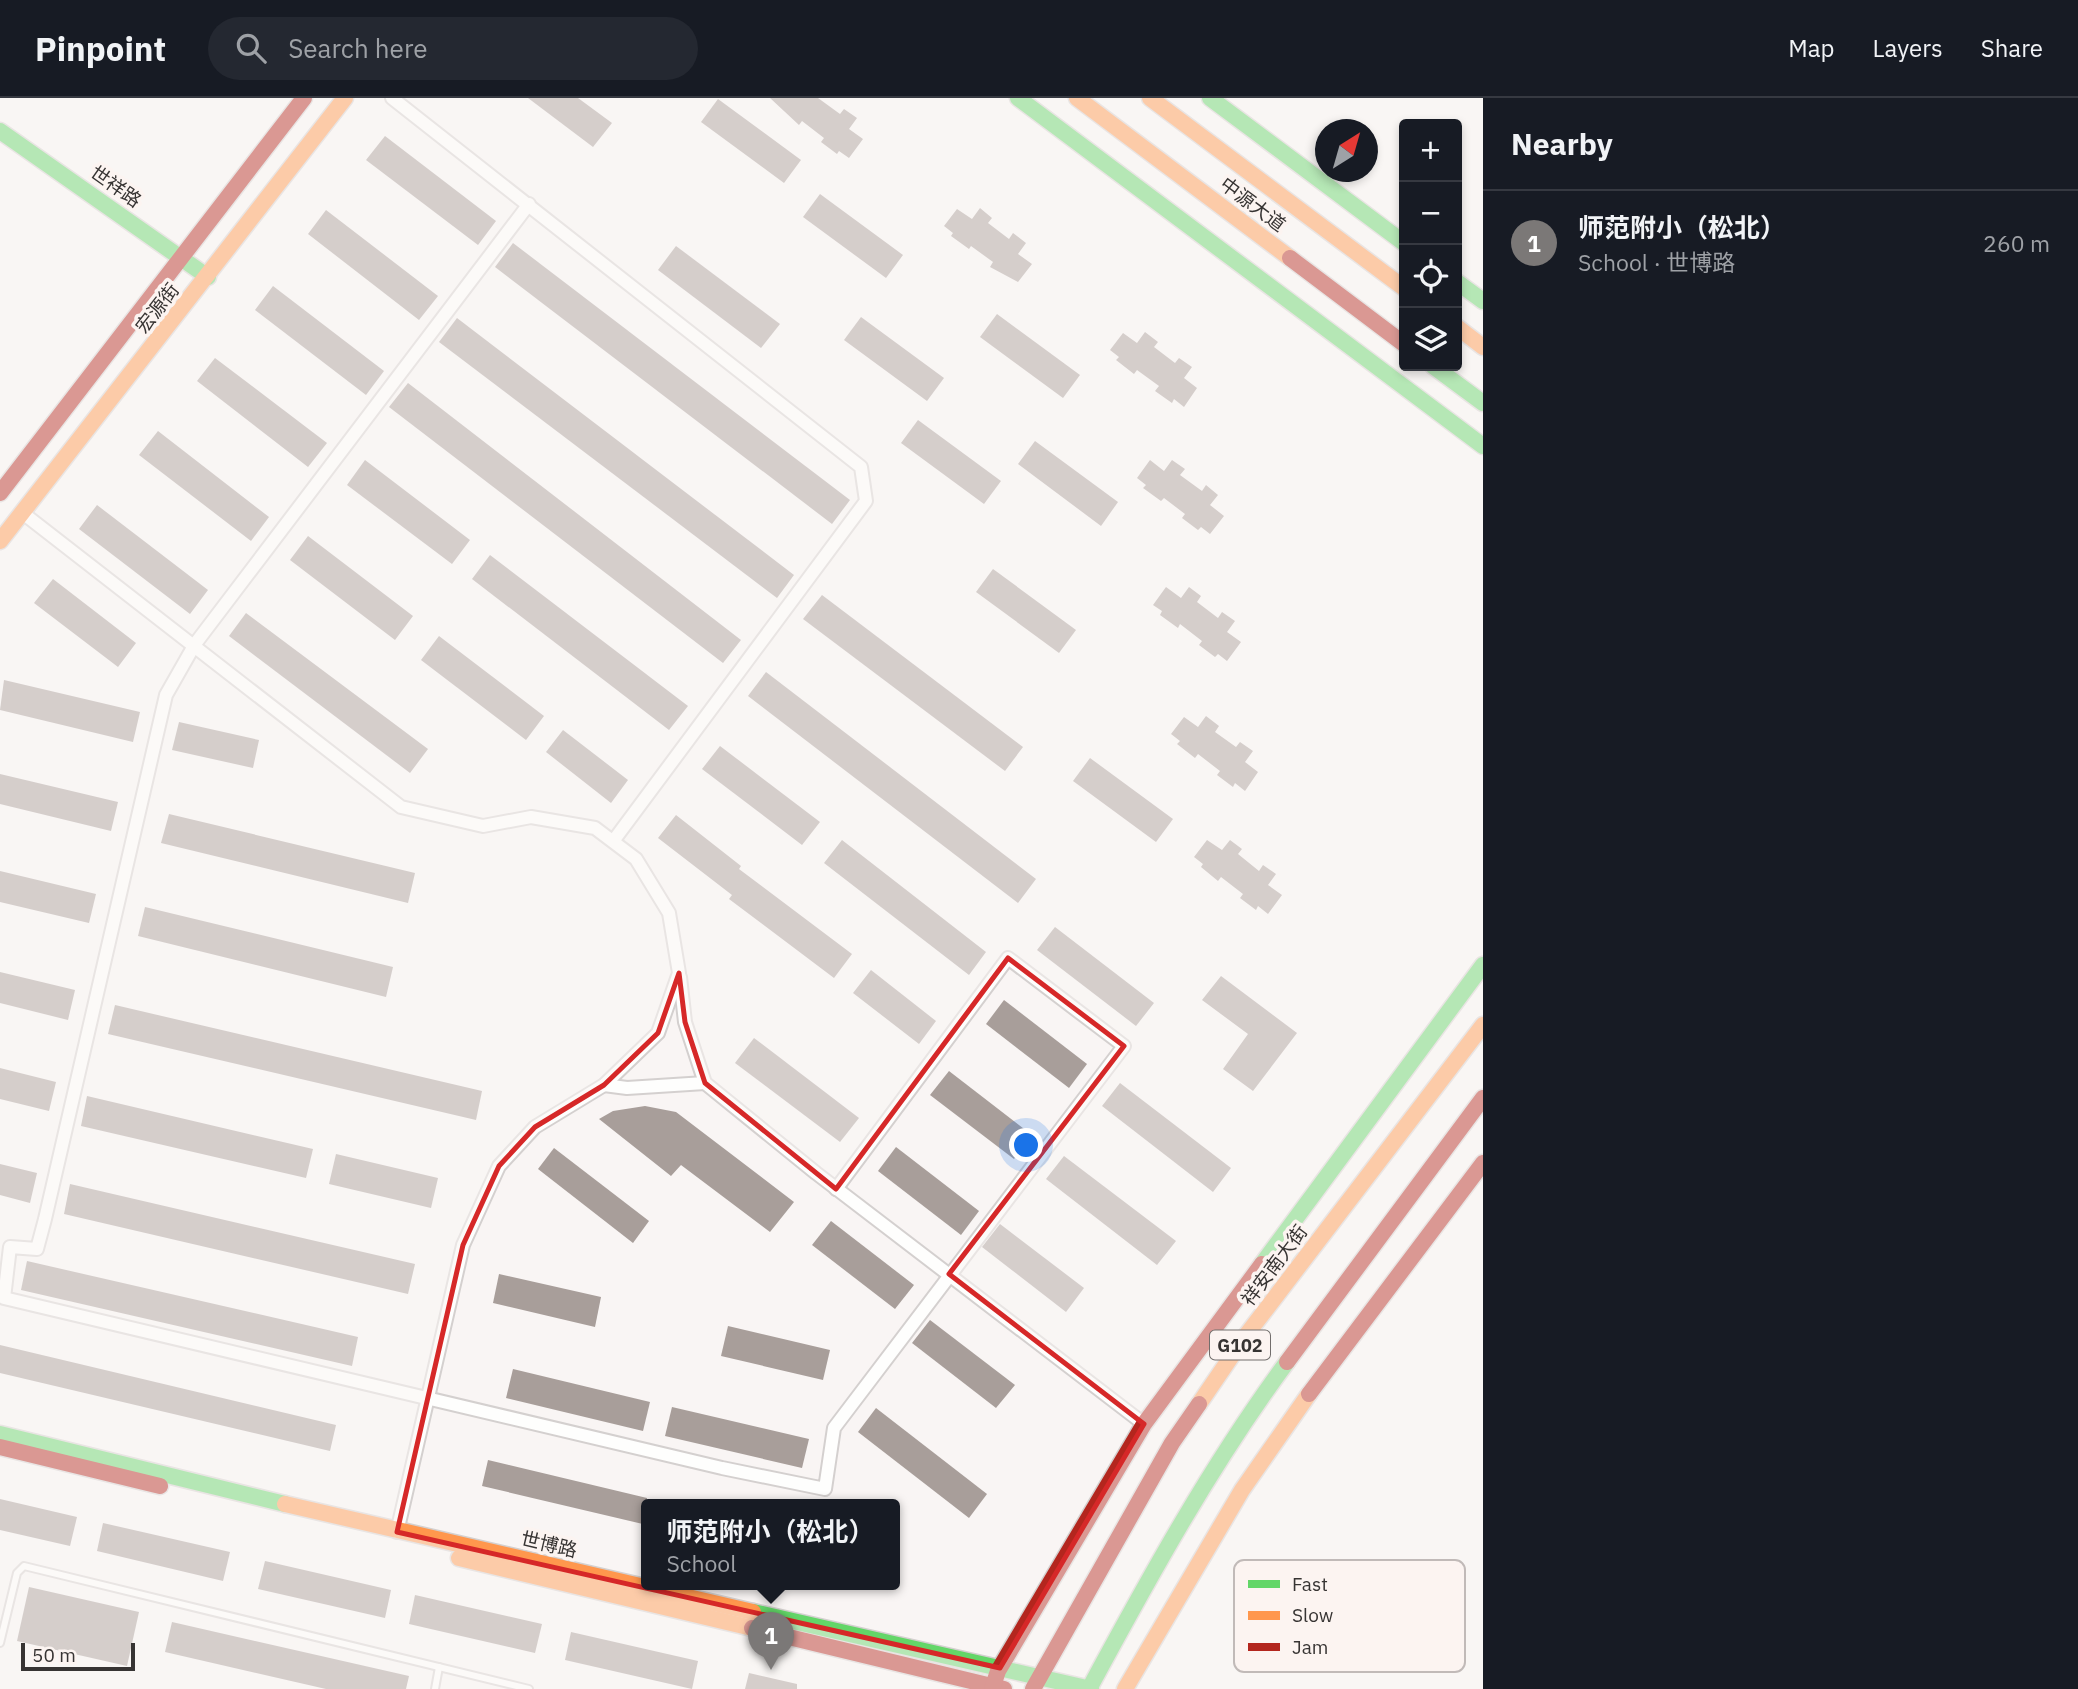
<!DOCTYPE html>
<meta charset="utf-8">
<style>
body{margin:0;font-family:"IBM Plex Sans","Noto Sans SC",sans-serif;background:#242831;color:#f1f3f6}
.controls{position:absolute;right:21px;top:21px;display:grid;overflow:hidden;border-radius:7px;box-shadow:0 4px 10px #0003}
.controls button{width:63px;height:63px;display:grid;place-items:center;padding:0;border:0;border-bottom:2px solid #363941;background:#171b24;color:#f1f3f6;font:35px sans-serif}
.compass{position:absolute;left:1315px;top:21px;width:63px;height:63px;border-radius:50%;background:#171b24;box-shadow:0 4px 10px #0003;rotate:37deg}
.scale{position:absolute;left:21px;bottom:18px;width:114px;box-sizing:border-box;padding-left:7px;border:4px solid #373433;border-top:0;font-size:19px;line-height:24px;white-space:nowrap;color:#373433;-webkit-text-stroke:5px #fcf4f1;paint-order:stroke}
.you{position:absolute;left:1027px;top:1048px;width:24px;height:24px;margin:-18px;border:5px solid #fff;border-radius:50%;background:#1a73e8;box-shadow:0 0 0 10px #1a73e833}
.badge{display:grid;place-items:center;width:46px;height:46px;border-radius:50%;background:#7b7877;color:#fff;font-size:23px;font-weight:700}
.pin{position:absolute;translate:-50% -58px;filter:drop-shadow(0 2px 4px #0008)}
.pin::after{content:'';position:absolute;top:37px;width:24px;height:21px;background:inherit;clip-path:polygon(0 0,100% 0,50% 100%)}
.popup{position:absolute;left:641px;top:1401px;width:259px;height:91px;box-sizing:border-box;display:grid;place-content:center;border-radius:7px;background:#171b24;filter:drop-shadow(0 2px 5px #0005);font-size:23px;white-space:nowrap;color:#9ea1a6}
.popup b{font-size:26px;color:#f1f3f6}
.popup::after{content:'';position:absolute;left:50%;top:100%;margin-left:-14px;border:14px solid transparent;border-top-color:#171b24}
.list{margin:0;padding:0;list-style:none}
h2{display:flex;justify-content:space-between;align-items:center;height:91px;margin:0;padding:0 28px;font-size:30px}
h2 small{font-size:23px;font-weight:400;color:#9ea1a6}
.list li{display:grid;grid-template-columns:46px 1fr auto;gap:21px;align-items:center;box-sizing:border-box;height:105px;padding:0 28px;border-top:2px solid #363941}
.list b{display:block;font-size:26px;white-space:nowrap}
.list p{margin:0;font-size:23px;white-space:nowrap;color:#9ea1a6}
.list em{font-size:23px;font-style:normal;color:#9ea1a6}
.icon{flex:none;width:38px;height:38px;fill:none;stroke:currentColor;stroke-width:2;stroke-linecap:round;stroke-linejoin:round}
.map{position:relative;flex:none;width:1483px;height:1591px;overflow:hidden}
header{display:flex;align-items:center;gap:42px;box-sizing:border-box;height:98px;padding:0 35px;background:#171b24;border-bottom:2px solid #363941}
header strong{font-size:33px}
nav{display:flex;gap:38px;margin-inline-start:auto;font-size:24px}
.search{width:490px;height:63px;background:#242831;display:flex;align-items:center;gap:18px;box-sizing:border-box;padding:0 24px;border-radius:38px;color:#9ea1a6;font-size:26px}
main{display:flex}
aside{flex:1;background:#171b24}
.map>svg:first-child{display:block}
.building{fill:#a89e9a}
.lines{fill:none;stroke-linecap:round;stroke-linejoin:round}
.lane-casing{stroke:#d4d0cf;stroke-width:10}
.street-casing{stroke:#d4d0cf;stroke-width:16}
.fast-casing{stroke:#d4d0cf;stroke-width:19}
.slow-casing{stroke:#d4d0cf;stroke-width:19}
.jam-casing{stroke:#d4d0cf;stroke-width:19}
.lane{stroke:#fefefd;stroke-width:6}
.street{stroke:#fefefd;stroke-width:12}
.fast{stroke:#63d668;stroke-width:16}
.slow{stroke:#ff974d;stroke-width:16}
.jam{stroke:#b3261e;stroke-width:16}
.marked{fill:none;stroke:#d62828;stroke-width:5;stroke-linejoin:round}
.labels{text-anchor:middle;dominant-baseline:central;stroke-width:7;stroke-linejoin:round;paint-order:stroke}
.shield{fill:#fcf4f1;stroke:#726e6c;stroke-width:2}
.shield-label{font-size:18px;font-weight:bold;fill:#373433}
.street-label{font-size:19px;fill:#373433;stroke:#fcf4f1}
.key{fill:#fcf4f1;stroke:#c1bab8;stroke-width:2}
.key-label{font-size:19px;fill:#373433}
</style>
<header>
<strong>Pinpoint</strong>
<div class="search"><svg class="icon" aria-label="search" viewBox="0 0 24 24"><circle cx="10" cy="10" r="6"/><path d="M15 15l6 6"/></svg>Search here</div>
<nav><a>Map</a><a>Layers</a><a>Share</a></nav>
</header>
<main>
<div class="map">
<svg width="1483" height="1591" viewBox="0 0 1483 1591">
<rect width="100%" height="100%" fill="#f9f5f4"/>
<!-- building -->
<g class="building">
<polygon points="528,0 578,0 612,25 593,49"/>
<polygon points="770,0 818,0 840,16 844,11 857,20 849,31 863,41 849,60 839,53 837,56 821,44 824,40 802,23 799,27"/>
<polygon points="718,1 801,62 784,85 701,24"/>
<polygon points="385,38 496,123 478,147 366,62"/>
<polygon points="820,96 903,157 886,180 803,119"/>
<polygon points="980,110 992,120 988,125 1009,141 1013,135 1026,145 1018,156 1032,166 1018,184 990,169 993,164 971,148 969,151 951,138 953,135 944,128 957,111 972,121"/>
<polygon points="326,112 438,198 419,222 308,136"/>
<polygon points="513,145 850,402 832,426 495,169"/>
<polygon points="676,148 780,226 761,250 658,172"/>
<polygon points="273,188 384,273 366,297 255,212"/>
<polygon points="997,216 1080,277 1063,300 980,239"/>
<polygon points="861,219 944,280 927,303 844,242"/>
<polygon points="457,220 794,477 777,500 439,244"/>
<polygon points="1145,234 1158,244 1154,249 1175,265 1179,260 1192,269 1184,280 1197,290 1184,309 1174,301 1172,305 1155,293 1159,288 1137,272 1134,276 1116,262 1119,259 1110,252 1123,235 1137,245"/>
<polygon points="215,260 327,345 308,369 197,283"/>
<polygon points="408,285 741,542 723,565 389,309"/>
<polygon points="918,322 1001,383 984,406 901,345"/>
<polygon points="158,333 269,419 251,443 139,357"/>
<polygon points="1035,343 1118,404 1101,428 1018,366"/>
<polygon points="365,362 470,442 452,466 347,387"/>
<polygon points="1150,362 1164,373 1172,362 1185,371 1180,377 1202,393 1206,387 1218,397 1210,407 1224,418 1210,436 1201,429 1198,432 1182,420 1185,416 1164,400 1161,403 1143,390 1146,387 1137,380"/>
<polygon points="97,407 208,492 190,516 79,431"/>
<polygon points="308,438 413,518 395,542 290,462"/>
<polygon points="490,457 688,608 669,632 472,481"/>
<polygon points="993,471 1076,532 1059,555 976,494"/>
<polygon points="53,481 136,545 118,569 34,505"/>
<polygon points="1166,489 1181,500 1189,489 1201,498 1197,504 1218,520 1222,514 1235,523 1227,534 1241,544 1227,563 1218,556 1215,559 1199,547 1202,543 1180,526 1178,530 1160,517 1162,513 1153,507"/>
<polygon points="822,497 1023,649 1005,673 803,521"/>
<polygon points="246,515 428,651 410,675 229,538"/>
<polygon points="439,538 544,618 526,642 421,562"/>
<polygon points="766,574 1036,781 1018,805 748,598"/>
<polygon points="4,582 140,614 133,644 0,612"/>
<polygon points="1206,618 1219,628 1215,634 1236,649 1240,644 1253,653 1245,664 1258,674 1245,693 1235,685 1233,689 1217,677 1220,673 1198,656 1195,660 1177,646 1180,643 1171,636 1184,619 1198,629"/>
<polygon points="179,624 259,642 253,670 172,652"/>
<polygon points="563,632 628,682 611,705 546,654"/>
<polygon points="720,648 820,724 802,747 702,671"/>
<polygon points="1090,660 1173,721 1156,744 1073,683"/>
<polygon points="0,676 118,704 111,733 0,706"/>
<polygon points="169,716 415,775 408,805 161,745"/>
<polygon points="676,717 741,768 739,771 852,856 834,880 729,801 732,797 658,740"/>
<polygon points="842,742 986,854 969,877 824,765"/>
<polygon points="1207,742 1222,752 1230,742 1242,751 1238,756 1259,773 1263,767 1276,776 1268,787 1282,797 1268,816 1258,808 1256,812 1240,800 1243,796 1221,779 1218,783 1201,769 1203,766 1194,759"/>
<polygon points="0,773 96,796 89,825 0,804"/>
<polygon points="145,809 393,869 386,899 138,838"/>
<polygon points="1055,829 1154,905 1136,928 1037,852"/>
<polygon points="871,872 936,923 919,946 853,895"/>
<polygon points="0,874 75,892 68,922 0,905"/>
<polygon points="1221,878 1297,935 1253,993 1223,971 1248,936 1202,902"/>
<polygon points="1004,902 1087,966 1069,990 986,926"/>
<polygon points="115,907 482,993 476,1022 108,936"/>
<polygon points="754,940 859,1020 840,1044 735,965"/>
<polygon points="0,970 56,984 49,1013 0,1001"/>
<polygon points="949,973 1032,1037 1014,1061 930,997"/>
<polygon points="1120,985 1231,1070 1213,1094 1102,1008"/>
<polygon points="87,998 313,1051 306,1080 81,1028"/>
<polygon points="645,1008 676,1014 794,1104 770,1134 681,1067 671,1078 599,1021 613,1013"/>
<polygon points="896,1049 979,1113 961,1137 878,1073"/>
<polygon points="554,1050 649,1123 633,1145 538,1071"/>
<polygon points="336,1056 438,1080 431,1110 329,1086"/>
<polygon points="1064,1058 1176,1143 1157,1167 1046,1081"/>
<polygon points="0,1066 37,1075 30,1105 0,1097"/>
<polygon points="70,1086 415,1166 408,1196 64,1116"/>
<polygon points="831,1123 914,1187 895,1211 812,1147"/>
<polygon points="1000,1126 1084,1190 1066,1214 982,1149"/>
<polygon points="27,1163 358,1239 352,1268 21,1192"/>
<polygon points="499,1176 601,1199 595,1229 493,1205"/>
<polygon points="930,1222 1015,1287 996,1310 912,1245"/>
<polygon points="728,1228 830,1252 823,1282 721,1258"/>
<polygon points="0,1247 336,1327 330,1353 0,1275"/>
<polygon points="513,1271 650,1304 643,1333 506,1300"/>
<polygon points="672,1309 809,1341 802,1370 665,1338"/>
<polygon points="876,1310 987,1396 969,1420 858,1334"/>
<polygon points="488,1362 647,1400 647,1427 482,1388"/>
<polygon points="0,1401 77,1419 70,1448 0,1432"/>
<polygon points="103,1425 230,1454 223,1483 97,1453"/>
<polygon points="265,1463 391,1492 385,1520 258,1491"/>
<polygon points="29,1489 139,1514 127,1568 17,1543"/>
<polygon points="415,1497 542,1526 535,1555 409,1526"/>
<polygon points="172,1524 409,1578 406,1591 326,1591 165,1554"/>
<polygon points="571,1534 698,1563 692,1591 565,1562"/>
<polygon points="749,1575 797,1586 797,1591 745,1591"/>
</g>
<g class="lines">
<defs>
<g id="lane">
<polyline points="0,1545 17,1475 24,1468 529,1591"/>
<polyline points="435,1591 439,1569"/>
</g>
<g id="street">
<polyline points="392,0 861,369 866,403 614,742"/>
<polyline points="529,106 195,546 166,597 45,1121 37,1151 10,1149 4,1200 722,1370 825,1391 834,1330 1124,948 1008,860 836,1091"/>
<polyline points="24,416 401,709 483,728 531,719 595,730 636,761 669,815 679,875 658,935 604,987 535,1029 499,1068 463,1147 397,1434"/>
<polyline points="680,879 685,924 705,985 816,1075 1144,1326"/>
<polyline points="604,987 627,990 705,985"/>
</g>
<g id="fast">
<polyline points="1018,0 1483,348"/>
<polyline points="1210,0 1404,145"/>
<polyline points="0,33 208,179"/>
<polyline points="1457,184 1483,203"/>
<polyline points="1433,268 1483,305"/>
<polyline points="1262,1166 1483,867"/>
<polyline points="0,1336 285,1406"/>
<polyline points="753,1514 1091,1591"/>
<path d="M1089 1591C1150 1478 1211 1367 1287 1264"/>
</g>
<g id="slow">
<polyline points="1077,0 1290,160"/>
<polyline points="1150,0 1404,190"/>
<polyline points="1457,229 1483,249"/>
<polyline points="0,443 345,0"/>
<polyline points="1199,1306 1244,1240 1483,927"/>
<polyline points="285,1406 753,1514"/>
<polyline points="459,1460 752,1530"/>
<polyline points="1125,1591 1242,1392 1309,1296"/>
</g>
<g id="jam">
<polyline points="1290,160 1404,246"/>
<polyline points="0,395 304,0"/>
<polyline points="1287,1264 1483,1000"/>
<polyline points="1309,1296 1483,1065"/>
<polyline points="0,1349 160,1388"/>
<polyline points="752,1530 1004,1591"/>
<polyline points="992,1591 998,1573 1144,1326 1262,1166"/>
<polyline points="1033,1591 1172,1345 1199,1306"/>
</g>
</defs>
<!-- lane casing -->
<use href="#lane" class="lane-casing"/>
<!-- street casing -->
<use href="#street" class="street-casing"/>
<!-- fast casing -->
<use href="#fast" class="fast-casing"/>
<!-- slow casing -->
<use href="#slow" class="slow-casing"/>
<!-- jam casing -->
<use href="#jam" class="jam-casing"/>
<!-- lane -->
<use href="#lane" class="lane"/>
<!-- street -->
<use href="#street" class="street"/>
<!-- fast -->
<use href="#fast" class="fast"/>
<!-- slow -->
<use href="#slow" class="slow"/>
<!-- jam -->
<use href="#jam" class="jam"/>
</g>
<!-- marked area -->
<path d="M0 0H1483V1591H0ZM1008 860 1124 948 949 1176 1144 1326 1000 1570 397 1434 463 1147 499 1068 535 1029 604 987 658 935 679 875 685 924 705 985 836 1091Z" fill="#f9f5f4" fill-opacity=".55" fill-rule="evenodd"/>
<path class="marked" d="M1008 860 1124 948 949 1176 1144 1326 1000 1570 397 1434 463 1147 499 1068 535 1029 604 987 658 935 679 875 685 924 705 985 836 1091Z"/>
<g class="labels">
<!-- shield labels -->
<rect class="shield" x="1210" y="1232.5" width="60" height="29" rx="5"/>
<g class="shield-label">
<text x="1240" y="1247">G102</text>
</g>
<!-- street labels -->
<g class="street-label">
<text transform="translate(116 88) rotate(35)">世祥路</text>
<text transform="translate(1253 106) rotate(37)">中源大道</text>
<text transform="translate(157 210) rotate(-52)">宏源街</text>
<text transform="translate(1274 1167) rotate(-53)">祥安南大街</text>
<text transform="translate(549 1446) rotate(13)">世博路</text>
</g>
</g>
<!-- legend -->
<rect x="1234" y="1462" width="231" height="112" rx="10" class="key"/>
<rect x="1248" y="1482" width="32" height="8" fill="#63d668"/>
<rect x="1248" y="1513" width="32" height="9" fill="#ff974d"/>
<rect x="1248" y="1545" width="32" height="8" fill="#b3261e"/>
<g class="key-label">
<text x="1292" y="1493">Fast</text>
<text x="1292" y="1524">Slow</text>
<text x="1292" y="1556">Jam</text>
</g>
</svg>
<div class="controls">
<button>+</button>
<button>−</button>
<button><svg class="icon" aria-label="locate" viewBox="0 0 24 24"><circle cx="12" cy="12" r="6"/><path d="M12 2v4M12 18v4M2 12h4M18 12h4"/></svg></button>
<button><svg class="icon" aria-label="layers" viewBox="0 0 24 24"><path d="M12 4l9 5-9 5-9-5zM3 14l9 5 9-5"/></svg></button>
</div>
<svg class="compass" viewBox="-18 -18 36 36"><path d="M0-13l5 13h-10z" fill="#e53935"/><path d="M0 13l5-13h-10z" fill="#9ea1a6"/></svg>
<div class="scale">50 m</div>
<div class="you"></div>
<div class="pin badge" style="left:771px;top:1572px">1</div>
<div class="popup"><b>师范附小（松北）</b>School</div>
</div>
<aside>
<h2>Nearby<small></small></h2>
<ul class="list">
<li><span class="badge">1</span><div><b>师范附小（松北）</b><p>School · 世博路</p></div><em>260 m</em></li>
</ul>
</aside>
</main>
